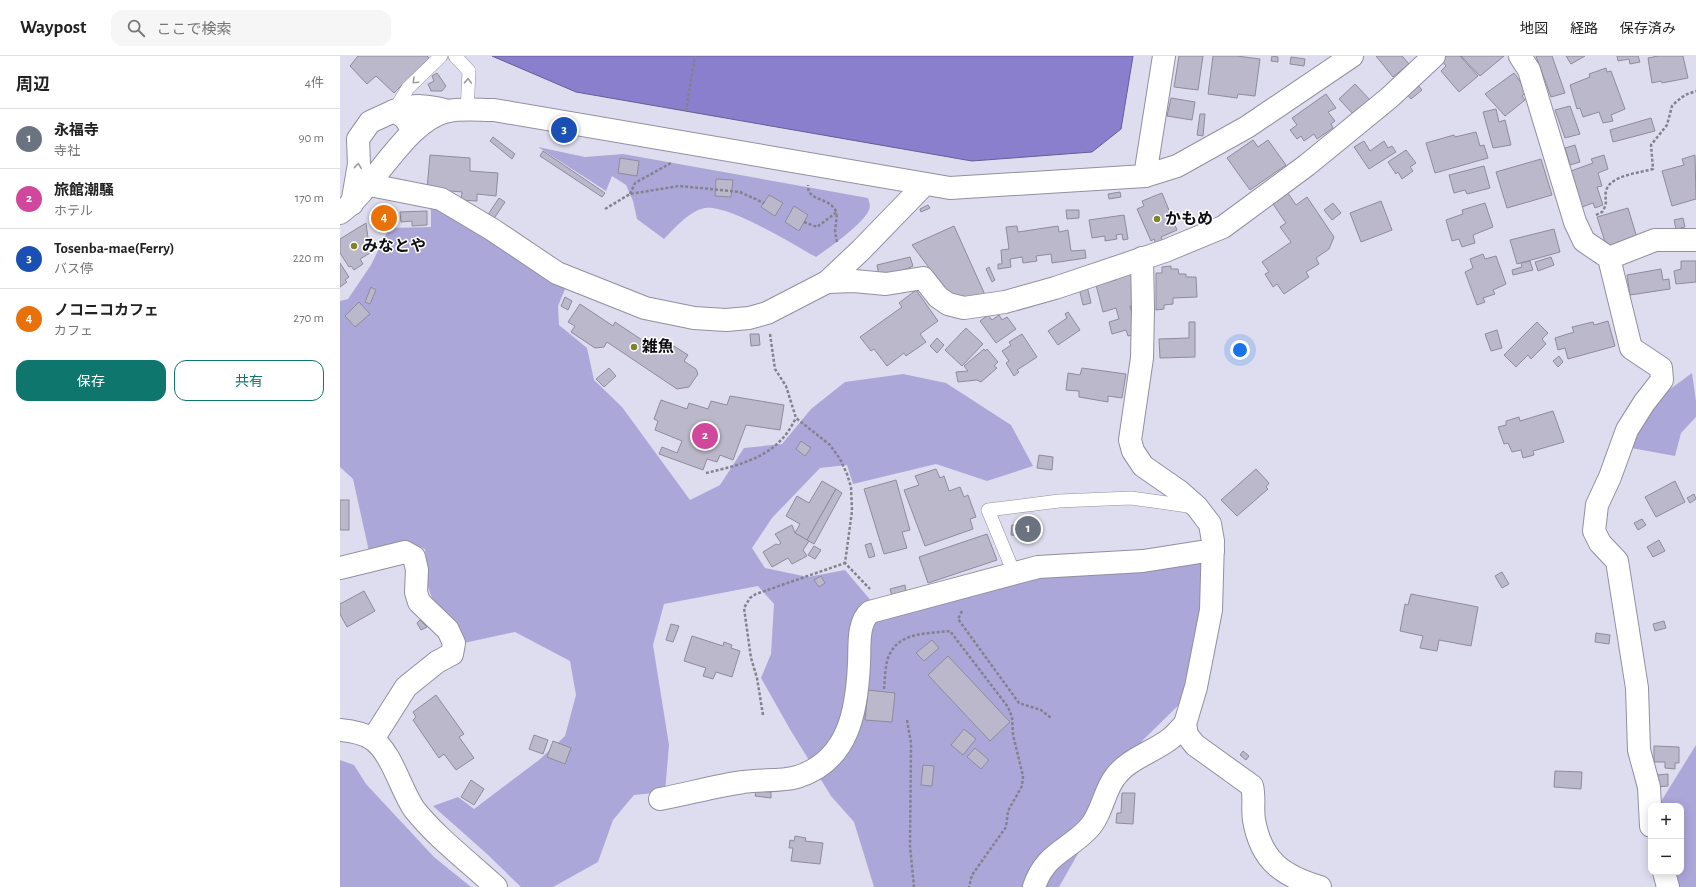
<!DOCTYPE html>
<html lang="ja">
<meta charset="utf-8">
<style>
body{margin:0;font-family:"Alegreya Sans","Noto Sans JP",sans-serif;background:#f6f6f6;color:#222}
.controls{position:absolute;right:12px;bottom:12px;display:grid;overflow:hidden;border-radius:8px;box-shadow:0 2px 10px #0003}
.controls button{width:36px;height:36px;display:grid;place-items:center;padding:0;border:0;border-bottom:1px solid #e0e0e0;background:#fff;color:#222;font:20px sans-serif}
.you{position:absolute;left:900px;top:294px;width:14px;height:14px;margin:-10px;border:3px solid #fff;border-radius:50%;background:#1a73e8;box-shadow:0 0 0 6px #1a73e833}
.badge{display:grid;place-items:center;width:26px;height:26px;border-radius:50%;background:#0f766e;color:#fff;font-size:13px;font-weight:700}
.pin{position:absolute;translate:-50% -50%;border:2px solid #fff;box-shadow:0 1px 4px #0006}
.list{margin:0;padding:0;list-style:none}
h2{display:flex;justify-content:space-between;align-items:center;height:52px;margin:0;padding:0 16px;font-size:17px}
h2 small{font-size:13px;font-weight:400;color:#767676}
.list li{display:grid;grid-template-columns:26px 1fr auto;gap:12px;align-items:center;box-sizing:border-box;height:60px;padding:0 16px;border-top:1px solid #e0e0e0}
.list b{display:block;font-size:15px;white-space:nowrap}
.list p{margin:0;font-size:13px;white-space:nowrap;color:#767676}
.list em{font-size:13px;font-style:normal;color:#767676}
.actions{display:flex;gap:8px;padding:12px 16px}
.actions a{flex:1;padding:9px 0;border:1px solid #0f766e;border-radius:12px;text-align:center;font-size:14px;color:#0f766e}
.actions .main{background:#0f766e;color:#fff}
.icon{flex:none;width:22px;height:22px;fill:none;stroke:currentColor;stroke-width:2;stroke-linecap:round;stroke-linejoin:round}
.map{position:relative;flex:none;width:1356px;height:831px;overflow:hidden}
header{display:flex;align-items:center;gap:24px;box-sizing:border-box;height:56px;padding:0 20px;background:#fff;border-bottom:1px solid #e0e0e0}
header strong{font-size:19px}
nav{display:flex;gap:22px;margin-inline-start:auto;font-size:14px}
.search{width:280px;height:36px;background:#f6f6f6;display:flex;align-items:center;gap:10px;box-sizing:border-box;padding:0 14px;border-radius:12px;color:#767676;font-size:15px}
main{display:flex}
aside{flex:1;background:#fff}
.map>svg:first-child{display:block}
.green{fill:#aca7d9}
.water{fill:#8a7fcc;stroke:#645d94}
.building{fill:#bab8ca;stroke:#8d8b9c}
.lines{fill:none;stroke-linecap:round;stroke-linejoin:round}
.service-casing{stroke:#918fa0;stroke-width:14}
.minor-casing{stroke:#918fa0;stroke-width:24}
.tertiary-casing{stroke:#918fa0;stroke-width:24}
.path{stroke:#82828e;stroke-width:2.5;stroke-dasharray:3 2;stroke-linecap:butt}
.service{stroke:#fff;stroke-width:13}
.minor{stroke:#fff;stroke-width:22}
.tertiary{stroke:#fff;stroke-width:22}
.oneway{stroke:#9e9ea1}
.poi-dot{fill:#82822b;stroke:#fff;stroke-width:1.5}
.labels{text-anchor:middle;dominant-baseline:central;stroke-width:3;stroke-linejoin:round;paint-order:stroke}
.poi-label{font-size:16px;font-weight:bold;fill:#0d0d13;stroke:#fff;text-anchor:start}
</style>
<header>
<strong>Waypost</strong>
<div class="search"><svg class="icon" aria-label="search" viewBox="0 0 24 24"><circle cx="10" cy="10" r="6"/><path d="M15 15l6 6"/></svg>ここで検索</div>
<nav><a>地図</a><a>経路</a><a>保存済み</a></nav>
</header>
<main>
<aside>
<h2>周辺<small>4件</small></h2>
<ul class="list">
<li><span class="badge" style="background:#6b7280">1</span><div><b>永福寺</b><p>寺社</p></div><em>90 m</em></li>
<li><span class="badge" style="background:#d1479c">2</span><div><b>旅館潮騒</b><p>ホテル</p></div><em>170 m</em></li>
<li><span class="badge" style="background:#1a4fb4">3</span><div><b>Tosenba-mae(Ferry)</b><p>バス停</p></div><em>220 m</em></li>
<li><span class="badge" style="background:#e8710a">4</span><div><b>ノコニコカフェ</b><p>カフェ</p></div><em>270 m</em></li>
</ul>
<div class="actions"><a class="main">保存</a><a>共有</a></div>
</aside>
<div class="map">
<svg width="1356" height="831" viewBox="0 0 1356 831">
<rect width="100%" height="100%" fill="#deddef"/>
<!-- green -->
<g class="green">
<path d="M198 91 245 101 283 98 528 142C529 146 531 149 529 154 523 168 489 192 476 201 453 188 388 148 365 152 349 155 334 173 324 183L297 163 293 145 286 129 272 120 266 135Z"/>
<polygon points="91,148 143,176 225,233 218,250 219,269 247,292 254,324 282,351 350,444 380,429 404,392 442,388 471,353 505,326 563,318 606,327 671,369 693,410 647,425 596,408 513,428 507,409 480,412 432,462 412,492 425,512 468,521 505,514 544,560 703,517 865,506 865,556 850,638 802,685 719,831 534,831 514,766 491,740 451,675 421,622 431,598 434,548 418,530 324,548 313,589 329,689 325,736 294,739 273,764 258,806 213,831 181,831 147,798 93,750 118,741 134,753 199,704 225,680 236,639 230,605 175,576 124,587 102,560 92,542 85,523 87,514 85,493 69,487 30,500 13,423 0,411 0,245 8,243 31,209 49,172 91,171"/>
<polygon points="1352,317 1356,345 1356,361 1341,377 1335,400 1291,392 1305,361 1318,342"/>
<polygon points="1356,689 1356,831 1336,831 1333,816 1341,816 1341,750 1320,750 1320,747"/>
<polygon points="0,704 14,709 26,728 94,801 131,831 0,831"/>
</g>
<!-- water -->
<polygon class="water" points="152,0 793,0 781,73 752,96 632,105 236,36"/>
<!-- building -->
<g class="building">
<polygon points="18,0 87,0 89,2 54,37 36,20 27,28 10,10"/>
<polygon points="839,0 863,0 858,34 834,31"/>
<polygon points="873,0 897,0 920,3 915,40 898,38 897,42 868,38"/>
<polygon points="932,0 938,1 938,6 931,5"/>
<polygon points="1036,0 1062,0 1069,8 1053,21"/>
<polygon points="1107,0 1120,0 1138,20 1119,36 1101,15 1106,10 1101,4"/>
<polygon points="1121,0 1164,0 1140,20"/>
<polygon points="1196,0 1212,0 1225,37 1211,41"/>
<polygon points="1226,0 1245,0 1231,8"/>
<polygon points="1277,0 1298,0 1300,6 1290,8 1289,3 1278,5"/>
<polygon points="1318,0 1343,0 1348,22 1322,27 1321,25 1312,27 1308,2"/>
<polygon points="951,1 965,3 964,10 950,8"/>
<polygon points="1266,12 1267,16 1271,15 1285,53 1271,59 1273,65 1263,67 1259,56 1243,61 1240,52 1237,53 1230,29 1250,21 1249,18"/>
<polygon points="97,17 106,30 102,35 91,35 88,28 94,25 92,20"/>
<polygon points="1174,17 1187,35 1182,40 1185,44 1165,60 1145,38"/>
<polygon points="1076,27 1082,34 1071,43 1065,36"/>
<polygon points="1015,28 1031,45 1015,60 999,43"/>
<polygon points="986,38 996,52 988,56 995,65 991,68 993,72 977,83 974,78 964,85 961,80 957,83 950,74 957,69 952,62"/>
<polygon points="831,42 855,46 852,64 827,60"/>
<polygon points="1230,50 1240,78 1225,82 1215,54"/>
<polygon points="1156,53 1159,66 1165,64 1171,89 1153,92 1143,56"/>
<polygon points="860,58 865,58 863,80 857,79"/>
<polygon points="1311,62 1315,75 1273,86 1270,74"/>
<polygon points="1136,76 1140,90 1144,89 1148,102 1095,117 1086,87 1114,79 1115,81"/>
<polygon points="153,81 175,98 172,103 150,85"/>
<polygon points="913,84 918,91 928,84 946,109 910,134 887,102"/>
<polygon points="1024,85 1030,95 1044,85 1048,92 1052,90 1056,96 1029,113 1014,91"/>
<polygon points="1235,89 1240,106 1230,109 1225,92"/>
<polygon points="1066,94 1076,107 1070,111 1073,115 1062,123 1058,116 1056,118 1048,106"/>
<polygon points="203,95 265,137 262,141 200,100"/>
<polygon points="90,99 130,102 130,115 158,117 156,140 137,138 137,145 121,144 122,136 87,133"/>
<polygon points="1264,99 1268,113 1258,117 1262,130 1257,131 1263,149 1255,152 1253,147 1242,151 1232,135 1237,133 1231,115 1253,107 1251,103"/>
<polygon points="1355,99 1356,143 1332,150 1322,115 1344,109 1342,103"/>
<polygon points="280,102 299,105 297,120 278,117"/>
<polygon points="1201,103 1212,139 1167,152 1156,116"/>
<polygon points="1144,110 1150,132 1127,138 1125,134 1114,137 1109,119"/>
<polygon points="376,123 393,124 391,141 375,140"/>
<polygon points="780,136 781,141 769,143 768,138"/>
<polygon points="822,137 837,174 821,181 823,185 816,188 814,183 811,185 797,153 804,150 802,145"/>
<polygon points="948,137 956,149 967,141 994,181 989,193 976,202 979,208 966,216 969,221 944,238 937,228 933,231 925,218 929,216 922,206 951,186 940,171 946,167 933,148"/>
<polygon points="429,139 443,147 435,160 421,151"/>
<polygon points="159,142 165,146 153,164 147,160"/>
<polygon points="1041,145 1052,174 1021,186 1010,157"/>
<polygon points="993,147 1001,157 992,164 984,154"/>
<polygon points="1145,147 1153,171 1133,179 1135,187 1122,191 1119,183 1112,185 1106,164 1123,158 1122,154"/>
<polygon points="588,149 590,152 581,156 580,153"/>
<polygon points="454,150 468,159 459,175 445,166"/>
<polygon points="1288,152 1297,182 1267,192 1257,161"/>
<polygon points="726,154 739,154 739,162 727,163"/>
<polygon points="50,155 53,161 39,169 35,162"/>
<polygon points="87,155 87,169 72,170 72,165 61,166 60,156"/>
<polygon points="784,159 788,183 783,184 782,178 776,179 777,183 765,185 765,180 752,182 749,164"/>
<polygon points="1343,162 1345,171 1336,173 1334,164"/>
<polygon points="26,167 30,197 20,203 23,208 14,214 11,210 9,211 0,197 0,183"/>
<polygon points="614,170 646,241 611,241 572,189"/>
<polygon points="677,170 678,176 718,170 719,176 728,174 731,195 745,194 746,202 712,207 711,198 696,200 697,205 683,207 682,201 670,203 671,211 658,213 658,208 662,208 661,194 669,193 666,171"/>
<polygon points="1214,173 1220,196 1177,208 1170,184"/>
<polygon points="1143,198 1145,203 1156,200 1166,228 1153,234 1155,238 1143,242 1145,246 1137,249 1125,216 1133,212 1130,203"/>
<polygon points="570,201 573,210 559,216 539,220 537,209"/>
<polygon points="1211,201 1214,209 1198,215 1195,206"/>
<polygon points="1190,205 1193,214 1173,219 1172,214 1182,211 1181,207"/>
<polygon points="1341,205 1356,205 1356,226 1336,228 1334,215 1341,213"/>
<polygon points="0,207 9,221 5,224 7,226 0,231"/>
<polygon points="831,210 831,213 838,213 839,218 846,218 846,221 856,221 857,241 833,242 833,248 824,249 824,253 816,254 816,217 822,217 822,211"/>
<polygon points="649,211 655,224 652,226 646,213"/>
<polygon points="1321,213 1323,224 1329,223 1330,233 1290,239 1287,219"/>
<polygon points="795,216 797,248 790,250 797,278 788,280 786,274 772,278 769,266 779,263 776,252 763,256 756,229 776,224 775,221"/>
<polygon points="747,230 751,247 743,249 739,232"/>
<polygon points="31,231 36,234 30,248 25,246"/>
<polygon points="576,234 598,265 580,278 586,286 566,300 564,297 547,310 534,293 531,295 520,281 562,251 559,247"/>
<polygon points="225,241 232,245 228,254 221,250"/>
<polygon points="19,246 30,258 15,271 5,260"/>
<polygon points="240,248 273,270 275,266 320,296 323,291 330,296 334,290 348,299 344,305 356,313 358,318 349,331 337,333 267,286 264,291 255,292 231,276 235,270 228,266"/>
<polygon points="728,256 740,274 718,289 708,275 727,262 725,258"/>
<polygon points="648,259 652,264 659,259 662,264 667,261 676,273 656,287 640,265"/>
<polygon points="1268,265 1275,290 1228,303 1225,292 1218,294 1215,282 1234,276 1232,271 1253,266 1254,269"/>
<polygon points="849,266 855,266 855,301 820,302 819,283 849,282"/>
<polygon points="1197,266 1208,277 1202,283 1206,288 1191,303 1188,299 1176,311 1164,299"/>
<polygon points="626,272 643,288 622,310 605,294"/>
<polygon points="1157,274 1162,292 1151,295 1145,278"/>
<polygon points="410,278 419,278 420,289 411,290"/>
<polygon points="682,278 697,301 677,314 679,316 674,320 666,307 669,305 662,295 671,289 669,286"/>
<polygon points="597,282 604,289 597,297 590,290"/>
<polygon points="644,293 645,295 647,293 658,306 654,310 657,312 641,326 637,324 618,326 616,316 628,315 624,310"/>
<polygon points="1219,300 1223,306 1218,311 1213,305"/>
<polygon points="269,312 276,320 264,331 256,323"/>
<polygon points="742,312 786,318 782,342 768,340 768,346 739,341 739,335 726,334 728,317 740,319"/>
<polygon points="390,340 444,349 440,374 406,369 393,404 380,399 377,406 367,403 363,414 319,398 322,391 337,397 342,385 315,374 318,365 314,363 321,344 347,353 349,347 368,353 371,345 387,349"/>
<polygon points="1213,355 1224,386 1193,395 1194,399 1183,402 1181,394 1172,396 1168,387 1164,388 1158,371 1166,369 1166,365 1179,361 1180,365"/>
<polygon points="461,385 471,392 465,400 456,393"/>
<polygon points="699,399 713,401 712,414 697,412"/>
<polygon points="596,413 600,422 604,420 609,435 620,431 624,441 628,439 636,461 630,463 633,473 585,490 564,434 579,429 575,420"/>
<polygon points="916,413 929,427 926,431 928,433 897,460 881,444"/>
<polygon points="556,424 570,474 562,476 567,492 544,498 524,433"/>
<polygon points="482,425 496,433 467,484 455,477 460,468 446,460 457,440 469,447"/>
<polygon points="1335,425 1345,446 1316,461 1305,441"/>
<polygon points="496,433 502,437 474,488 467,484"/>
<polygon points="1354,438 1356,443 1350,447 1347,442"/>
<rect x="0" y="444" width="9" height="30"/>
<polygon points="1302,463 1306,469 1298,474 1294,467"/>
<polygon points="452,469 455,477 469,485 463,494 467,500 452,508 448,502 432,511 423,496 436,488 438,489 441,487 435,478"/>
<polygon points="672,469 685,470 684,480 671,479"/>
<polygon points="647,478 657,504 588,527 579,501"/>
<polygon points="1319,484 1325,495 1313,501 1307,491"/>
<polygon points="531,487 535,500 529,502 525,489"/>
<polygon points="474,490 481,494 475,503 468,499"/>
<polygon points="1162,516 1169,528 1162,532 1155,520"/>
<polygon points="481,520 485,527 479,531 474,524"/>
<polygon points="565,529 566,536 552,540 550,533"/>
<polygon points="24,535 35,555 7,571 0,558 0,548"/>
<polygon points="1071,538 1138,551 1131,590 1099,584 1097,595 1080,592 1083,580 1060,575 1065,548 1068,549"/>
<polygon points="80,564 87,571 81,574 77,567"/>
<polygon points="1324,565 1326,572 1315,575 1313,568"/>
<polygon points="331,568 339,570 333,586 326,584"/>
<polygon points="1256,577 1270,579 1269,588 1255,586"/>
<polygon points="352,580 383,590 384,586 392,589 391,592 400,595 392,621 376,616 373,623 363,620 366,612 344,605"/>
<polygon points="592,584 599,592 584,605 576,597"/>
<polygon points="608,600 670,666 650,685 588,619"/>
<polygon points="528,634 555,637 552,666 525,664"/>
<polygon points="96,639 124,678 119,681 134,702 116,714 104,698 99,702 73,664 76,661 73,656"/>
<polygon points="624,673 636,683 623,699 611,689"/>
<polygon points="194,679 208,684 203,698 189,693"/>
<polygon points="213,685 231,692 225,708 207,701"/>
<polygon points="1314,690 1339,691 1339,707 1335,707 1335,713 1325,712 1325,706 1314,706"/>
<polygon points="635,692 649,704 641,713 627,701"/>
<polygon points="903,695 909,700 906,704 900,699"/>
<polygon points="583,709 594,710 592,730 581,729"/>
<polygon points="1215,715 1242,716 1241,733 1214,731"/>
<polygon points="1328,718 1328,730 1317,731 1317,719"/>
<polygon points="131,724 144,733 134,749 121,741"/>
<polygon points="416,735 431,736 431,742 415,740"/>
<polygon points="782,737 795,737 793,768 776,767 777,757 781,757"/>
<polygon points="455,780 466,782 465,785 483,787 480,808 451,805 453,792 449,792 450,784 454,785"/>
</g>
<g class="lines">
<defs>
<g id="service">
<polyline points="115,0 129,15 127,55"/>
<polyline points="54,55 68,32 101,0"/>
<polyline points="674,517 648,454 719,445 791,442 855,451"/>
</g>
<g id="minor">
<polyline points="1180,0 1189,14 1235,166 1244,185 1269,202 1291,292 1321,312 1322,324 1304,347 1287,374 1270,421 1257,449 1254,475 1260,487 1277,505 1297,632 1299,694 1309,731 1311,770"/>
<path d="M54 55C74 48 88 49 108 55"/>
<polyline points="805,120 824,0"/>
<polyline points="30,129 101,143 153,174 217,217 305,252 354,262 386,264 409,262 427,257 487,226 521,194 584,129"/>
<polyline points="12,148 19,108 18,83 30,66 54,55 65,62 73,75"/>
<path d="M802 202 803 253 802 302 790 384 793 395 803 410 839 435 857 451 870 468 873 485 871 554 856 631 845 668 847 679 855 689 912 730C915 742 912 753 914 764 921 805 943 820 980 831"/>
<polyline points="1269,202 1315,184 1356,184"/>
<polyline points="487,226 514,225 546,228 583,222 598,241 608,248 624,252 665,246 715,232 825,195 883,171 967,109 1049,42 1094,0"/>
<polyline points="0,512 65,496 74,501 77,514 76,536 79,546 108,574 114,587 112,598 97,606 66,631 33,683"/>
<path d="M0 674C11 675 23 677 32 683 51 695 61 734 74 753 97 782 129 806 156 831"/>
<path d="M320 743C347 738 375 730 403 726 420 723 440 726 457 721 509 705 517 654 519 607 520 591 517 567 530 556L698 511 803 505 873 494"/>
<polyline points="1324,816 1328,831"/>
<path d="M694 831C705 797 728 795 749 772 762 758 764 735 775 721 788 703 813 696 830 683 835 679 840 673 845 668"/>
</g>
<path id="tertiary" d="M0 157C36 130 66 64 108 55 122 52 140 54 154 54L610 132 805 120 837 110 907 71 1012 0"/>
</defs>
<!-- service casing -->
<use href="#service" class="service-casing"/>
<!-- minor casing -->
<use href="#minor" class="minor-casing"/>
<!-- tertiary casing -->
<use href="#tertiary" class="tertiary-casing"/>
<!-- path -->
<g class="path">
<polyline points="346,55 355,0"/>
<polyline points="290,138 295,127 331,107"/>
<polyline points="265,153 290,138 339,130 400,136 424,147"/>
<path d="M1256 159 1262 156C1269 145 1264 145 1266 135 1270 119 1300 117 1313 113L1311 89 1327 69 1332 50 1336 46 1345 39 1356 35"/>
<path d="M464 166 477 171 497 156C495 154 493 150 491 149 483 142 467 143 468 129"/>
<polyline points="497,186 495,176 497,157"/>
<polyline points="430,278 435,313 446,330 456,362 490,389 500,403 507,418 511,431 512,455 505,507 530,533"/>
<path d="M366 417C392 411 423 404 442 383 448 377 452 369 456 362"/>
<polyline points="622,555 618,563 679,647 701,654 711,662"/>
<path d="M544 633C545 623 545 611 548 602 558 575 587 578 610 575L668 651 672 661 673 679 683 720 682 730 668 755 666 771 632 819 629 831"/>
<polyline points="423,659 417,622 411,602 404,552 410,542 416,538 505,507"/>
<polyline points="567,664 571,687 570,790 574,831"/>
</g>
<!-- service -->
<use href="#service" class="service"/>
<!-- minor -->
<use href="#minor" class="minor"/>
<!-- tertiary -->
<use href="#tertiary" class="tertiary"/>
</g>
<!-- one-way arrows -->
<defs><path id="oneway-chevron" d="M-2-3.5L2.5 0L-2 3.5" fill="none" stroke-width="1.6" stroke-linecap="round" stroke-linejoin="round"/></defs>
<g class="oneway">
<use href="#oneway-chevron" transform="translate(75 25) rotate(137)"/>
<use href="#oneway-chevron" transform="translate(128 25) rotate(-88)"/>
<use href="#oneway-chevron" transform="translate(18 110) rotate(-84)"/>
</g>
<!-- markers -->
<g class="poi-dot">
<circle cx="817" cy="163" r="4"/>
<circle cx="14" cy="190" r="4"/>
<circle cx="294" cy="291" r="4"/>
</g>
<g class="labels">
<!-- poi labels -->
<g class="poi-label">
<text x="825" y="163">かもめ</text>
<text x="22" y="190">みなとや</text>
<text x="302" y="291">雑魚</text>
</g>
</g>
</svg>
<div class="controls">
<button>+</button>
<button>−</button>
</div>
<div class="you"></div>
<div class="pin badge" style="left:688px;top:473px;background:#6b7280">1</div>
<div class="pin badge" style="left:365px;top:380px;background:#d1479c">2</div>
<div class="pin badge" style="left:224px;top:74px;background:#1a4fb4">3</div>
<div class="pin badge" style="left:44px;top:162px;background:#e8710a">4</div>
</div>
</main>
